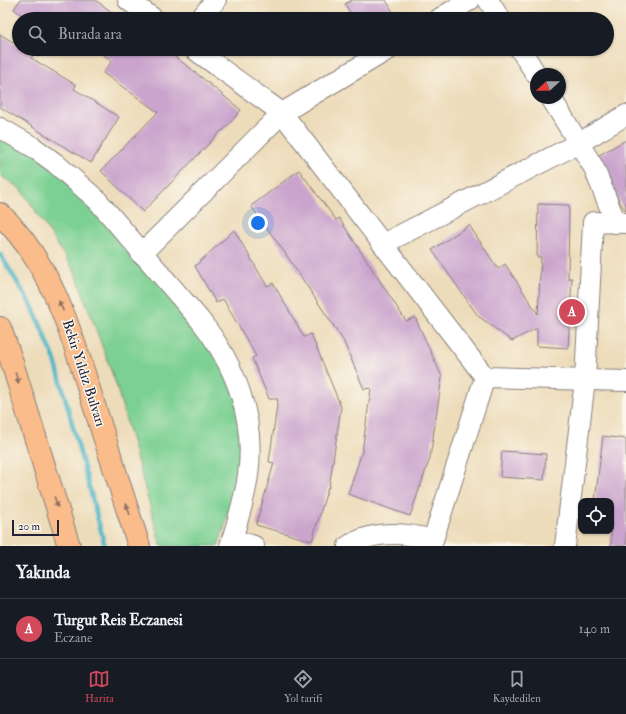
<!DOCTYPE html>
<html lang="tr">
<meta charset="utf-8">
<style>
body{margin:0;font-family:"IM FELL Double Pica",serif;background:#20242c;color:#f1f3f6}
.controls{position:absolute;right:12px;bottom:12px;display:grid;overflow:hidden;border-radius:8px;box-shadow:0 1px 3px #0004}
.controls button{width:36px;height:36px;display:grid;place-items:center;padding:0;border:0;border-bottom:1px solid #363941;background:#171b24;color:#f1f3f6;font:20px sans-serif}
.compass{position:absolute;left:530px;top:68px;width:36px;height:36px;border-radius:50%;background:#171b24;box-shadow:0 1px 3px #0004;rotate:249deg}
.scale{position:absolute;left:12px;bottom:10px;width:47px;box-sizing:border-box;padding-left:4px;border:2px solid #22223b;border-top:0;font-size:11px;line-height:14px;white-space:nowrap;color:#22223b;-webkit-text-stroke:3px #fbf7ec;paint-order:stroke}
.you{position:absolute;left:258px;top:223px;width:14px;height:14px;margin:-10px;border:3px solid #fff;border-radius:50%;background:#1a73e8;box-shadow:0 0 0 6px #1a73e833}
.badge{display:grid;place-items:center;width:26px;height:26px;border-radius:50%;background:#d1495b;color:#fff;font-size:13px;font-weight:700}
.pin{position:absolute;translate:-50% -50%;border:2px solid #fff;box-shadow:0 1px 4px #0006}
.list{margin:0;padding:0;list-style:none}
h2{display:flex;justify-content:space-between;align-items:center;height:52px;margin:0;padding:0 16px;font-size:17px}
h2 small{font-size:13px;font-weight:400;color:#9ea1a6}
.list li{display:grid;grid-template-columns:26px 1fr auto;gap:12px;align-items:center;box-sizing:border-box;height:60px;padding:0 16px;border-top:1px solid #363941}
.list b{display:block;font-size:15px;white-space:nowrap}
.list p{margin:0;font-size:13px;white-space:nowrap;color:#9ea1a6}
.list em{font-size:13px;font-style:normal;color:#9ea1a6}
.icon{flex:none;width:22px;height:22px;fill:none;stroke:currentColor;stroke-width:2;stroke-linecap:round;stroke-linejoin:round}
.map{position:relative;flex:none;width:626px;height:546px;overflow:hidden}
.search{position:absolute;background:#171b24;box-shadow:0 1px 3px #0004;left:12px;right:12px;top:12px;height:44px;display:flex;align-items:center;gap:10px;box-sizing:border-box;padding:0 14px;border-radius:22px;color:#9ea1a6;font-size:15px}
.sheet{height:112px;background:#171b24}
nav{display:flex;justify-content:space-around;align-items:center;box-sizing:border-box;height:56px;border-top:1px solid #363941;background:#171b24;font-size:11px;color:#9ea1a6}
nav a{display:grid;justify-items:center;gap:2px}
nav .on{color:#d1495b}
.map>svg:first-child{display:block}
.green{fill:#7bd093;stroke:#4e7967}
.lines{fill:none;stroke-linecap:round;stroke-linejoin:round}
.stream{stroke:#48b5c5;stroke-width:4.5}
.building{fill:#caa4cd}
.minor-casing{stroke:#887f7a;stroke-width:22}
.major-casing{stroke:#887f7a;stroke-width:24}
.minor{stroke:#fff;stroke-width:20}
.major{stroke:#f9bc8a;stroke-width:22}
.oneway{fill:#8e6f62}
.labels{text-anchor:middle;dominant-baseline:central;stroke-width:3;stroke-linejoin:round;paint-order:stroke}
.street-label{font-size:14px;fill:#22223b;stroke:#fbf7ec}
</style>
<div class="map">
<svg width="626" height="546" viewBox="0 0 626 546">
<rect width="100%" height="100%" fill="#fbf7ec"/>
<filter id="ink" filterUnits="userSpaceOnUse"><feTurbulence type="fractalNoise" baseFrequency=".025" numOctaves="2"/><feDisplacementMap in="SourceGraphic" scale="8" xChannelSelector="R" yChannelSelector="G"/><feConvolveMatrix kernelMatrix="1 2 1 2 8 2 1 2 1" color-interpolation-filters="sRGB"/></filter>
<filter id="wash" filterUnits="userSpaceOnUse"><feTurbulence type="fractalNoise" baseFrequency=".012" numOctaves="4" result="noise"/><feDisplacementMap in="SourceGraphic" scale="16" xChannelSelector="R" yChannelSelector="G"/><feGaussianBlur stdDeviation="0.9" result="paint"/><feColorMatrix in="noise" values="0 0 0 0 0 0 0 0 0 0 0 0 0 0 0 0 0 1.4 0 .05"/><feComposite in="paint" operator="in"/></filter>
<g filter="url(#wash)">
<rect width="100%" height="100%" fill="#eddcba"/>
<!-- green -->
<polygon class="green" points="0,129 59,164 209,321 240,407 242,474 218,546 161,546 116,384 75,272 22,190 0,175"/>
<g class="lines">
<!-- stream -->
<polyline class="stream" points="0,254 33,308 55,360 105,546"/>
</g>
<g id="blocks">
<!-- building -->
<g class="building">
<polygon points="20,0 95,0 122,19 27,19 14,9"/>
<polygon points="352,0 386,0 397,19 354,19 345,4"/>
<polygon points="0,34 19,46 19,49 24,49 33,55 31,58 76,85 74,89 119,117 91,163 0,107"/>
<polygon points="95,49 164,49 190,68 241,110 223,131 222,130 143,212 101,171 158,112 103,73 112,61"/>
<polygon points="626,140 626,211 620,203 599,155"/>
<polygon points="299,170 336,220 339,218 406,321 415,317 442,377 430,458 410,516 348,494 362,452 371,388 364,389 343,340 285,253 251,206"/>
<polygon points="538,204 569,205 568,278 572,278 568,348 537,346 537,328 512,341 478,316 432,250 469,225 498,269 505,264 538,314 541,257 537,257"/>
<polygon points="234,230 267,286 273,283 304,337 311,334 341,407 329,488 328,487 312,541 256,525 274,463 269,462 278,399 269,399 252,358 256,356 223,299 216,303 195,266"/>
<polygon points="603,436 626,439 626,546 611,546 611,501 595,501"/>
<polygon points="502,451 546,454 544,480 500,477"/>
</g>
</g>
</g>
<g filter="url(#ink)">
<use href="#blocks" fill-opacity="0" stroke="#887f7a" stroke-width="1"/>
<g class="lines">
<defs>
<g id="minor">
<polyline points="128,0 154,19"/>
<polyline points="488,0 500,19"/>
<polyline points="200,19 216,0"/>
<polyline points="439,19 470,0"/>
<polyline points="194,49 282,113 485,377"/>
<polyline points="520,49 536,74"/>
<polyline points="551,98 594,168 616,223"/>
<path d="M0 128 33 147 55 163 97 200 200 320C235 364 256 418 248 475 245 499 237 523 230 546"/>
<polyline points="383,244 579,143 626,115"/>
<polyline points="141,254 282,113 389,49"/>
<polyline points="485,377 626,381"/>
<polyline points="232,539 254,546"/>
<path d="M348 546C374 530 405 532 433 540"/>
<polyline points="431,546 485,377"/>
<polyline points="565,546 585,380 593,222 626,223"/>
</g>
<g id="major">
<path d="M0 214C53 265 73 338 94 405 109 452 124 499 139 546"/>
<polyline points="0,328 10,356 69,546"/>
</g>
</defs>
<!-- minor casing -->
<use href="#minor" class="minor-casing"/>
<!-- major casing -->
<use href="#major" class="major-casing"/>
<!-- minor -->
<use href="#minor" class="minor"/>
<!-- major -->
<use href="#major" class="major"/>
</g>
<!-- one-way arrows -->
<defs><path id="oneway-solid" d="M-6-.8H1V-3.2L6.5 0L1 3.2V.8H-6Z"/></defs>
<g class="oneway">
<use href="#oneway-solid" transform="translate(61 306) rotate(-114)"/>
<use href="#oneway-solid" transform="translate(17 378) rotate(73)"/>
<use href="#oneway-solid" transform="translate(56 502) rotate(73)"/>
<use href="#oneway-solid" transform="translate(128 509) rotate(-108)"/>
</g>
</g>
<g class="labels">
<!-- street labels -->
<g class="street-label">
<text transform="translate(84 373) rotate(72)">Bekir Yıldız Bulvarı</text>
</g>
</g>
</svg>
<div class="controls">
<button><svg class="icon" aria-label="locate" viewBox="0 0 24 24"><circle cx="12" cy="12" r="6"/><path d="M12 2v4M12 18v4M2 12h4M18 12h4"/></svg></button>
</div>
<svg class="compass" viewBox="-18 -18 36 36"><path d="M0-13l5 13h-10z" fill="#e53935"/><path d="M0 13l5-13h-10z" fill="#9ea1a6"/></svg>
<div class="scale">20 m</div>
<div class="you"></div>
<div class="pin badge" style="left:572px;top:312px">A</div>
<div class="search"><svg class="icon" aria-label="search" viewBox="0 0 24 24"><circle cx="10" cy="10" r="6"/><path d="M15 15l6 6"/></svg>Burada ara</div>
</div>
<section class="sheet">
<h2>Yakında<small></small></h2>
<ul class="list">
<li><span class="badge">A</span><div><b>Turgut Reis Eczanesi</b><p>Eczane</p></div><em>140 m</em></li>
</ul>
</section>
<nav>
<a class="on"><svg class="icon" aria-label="map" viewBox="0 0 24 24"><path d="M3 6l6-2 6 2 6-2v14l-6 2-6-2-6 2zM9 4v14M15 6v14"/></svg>Harita</a>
<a><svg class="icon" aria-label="directions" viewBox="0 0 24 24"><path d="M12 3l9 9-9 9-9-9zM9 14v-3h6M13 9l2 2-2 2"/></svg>Yol tarifi</a>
<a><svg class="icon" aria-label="saved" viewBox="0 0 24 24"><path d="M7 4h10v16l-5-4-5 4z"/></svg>Kaydedilen</a>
</nav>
